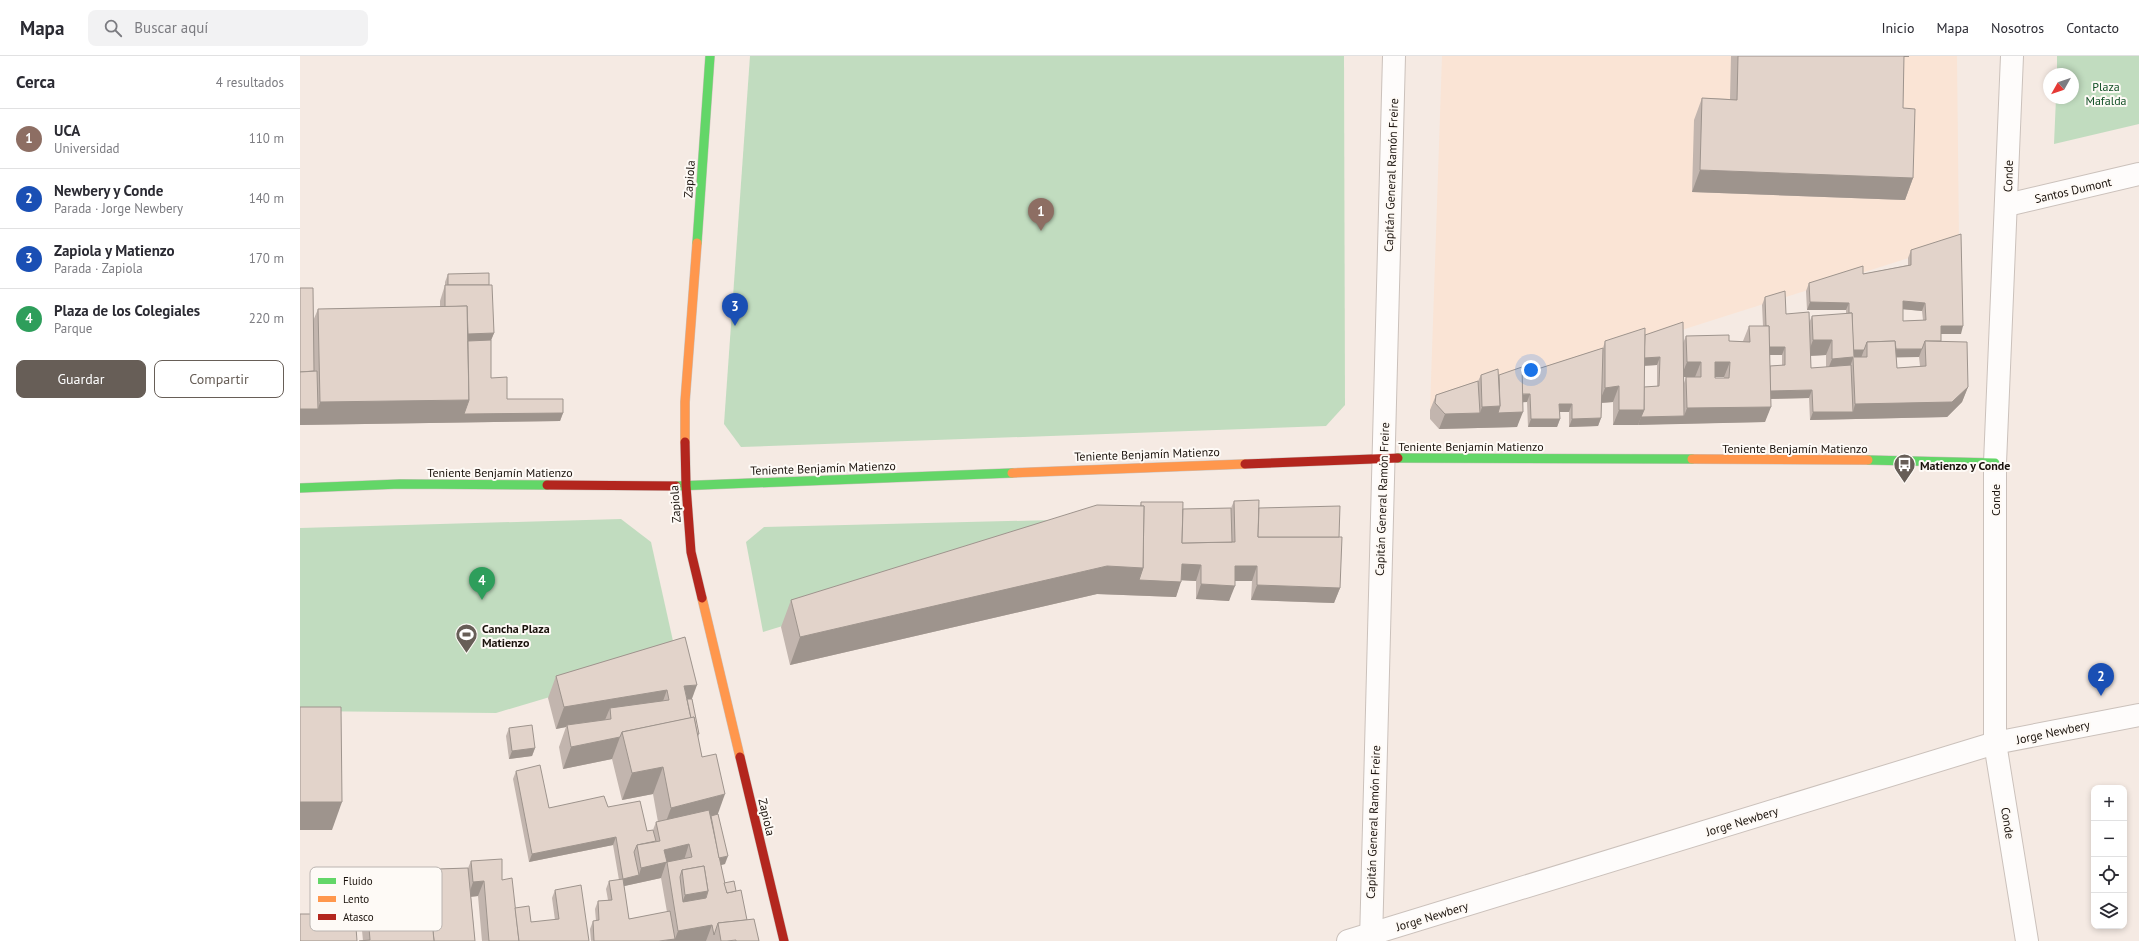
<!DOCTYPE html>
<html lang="es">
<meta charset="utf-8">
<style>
body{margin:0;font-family:"PT Sans",sans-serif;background:#f2f2f3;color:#2b2b33}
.controls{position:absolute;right:12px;bottom:12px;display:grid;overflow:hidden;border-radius:8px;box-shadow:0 2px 6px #0003}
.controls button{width:36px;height:36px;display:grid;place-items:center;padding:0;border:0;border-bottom:1px solid #e1e1e2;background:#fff;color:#2b2b33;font:20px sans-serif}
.compass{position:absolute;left:1743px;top:12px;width:36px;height:36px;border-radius:50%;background:#fff;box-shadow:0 2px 6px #0003;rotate:230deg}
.you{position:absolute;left:1231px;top:314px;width:14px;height:14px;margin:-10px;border:3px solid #fff;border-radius:50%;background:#1a73e8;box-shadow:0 0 0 6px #1a73e833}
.badge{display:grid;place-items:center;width:26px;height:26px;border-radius:50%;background:#675e57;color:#fff;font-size:13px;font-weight:700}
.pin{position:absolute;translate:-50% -33px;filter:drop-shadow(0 1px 2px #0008)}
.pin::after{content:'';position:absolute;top:21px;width:14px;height:12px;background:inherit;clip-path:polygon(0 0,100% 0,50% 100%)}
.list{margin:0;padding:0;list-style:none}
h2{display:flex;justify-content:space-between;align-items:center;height:52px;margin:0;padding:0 16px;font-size:17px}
h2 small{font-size:13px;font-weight:400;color:#7c7c81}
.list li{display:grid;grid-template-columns:26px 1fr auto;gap:12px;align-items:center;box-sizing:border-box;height:60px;padding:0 16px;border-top:1px solid #e1e1e2}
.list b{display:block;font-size:15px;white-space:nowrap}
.list p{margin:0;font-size:13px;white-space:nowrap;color:#7c7c81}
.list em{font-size:13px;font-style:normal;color:#7c7c81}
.actions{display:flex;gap:8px;padding:12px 16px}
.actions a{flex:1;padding:9px 0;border:1px solid #675e57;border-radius:8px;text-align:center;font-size:14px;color:#675e57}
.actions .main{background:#675e57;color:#fff}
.icon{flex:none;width:22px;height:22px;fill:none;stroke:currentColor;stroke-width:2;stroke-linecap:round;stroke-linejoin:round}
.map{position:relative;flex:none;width:1839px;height:885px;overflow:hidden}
header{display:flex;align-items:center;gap:24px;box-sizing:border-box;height:56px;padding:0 20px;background:#fff;border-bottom:1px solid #e1e1e2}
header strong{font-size:19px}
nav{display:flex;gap:22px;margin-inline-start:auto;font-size:14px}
.search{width:280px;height:36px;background:#f2f2f3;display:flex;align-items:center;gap:10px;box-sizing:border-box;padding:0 14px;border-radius:8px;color:#7c7c81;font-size:15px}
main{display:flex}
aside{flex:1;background:#fff}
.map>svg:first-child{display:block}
.built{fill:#fae4d5}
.green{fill:#c1dcbf}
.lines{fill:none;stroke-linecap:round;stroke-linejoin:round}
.street-casing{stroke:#cbc1bb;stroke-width:24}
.fast-casing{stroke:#cbc1bb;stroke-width:10}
.slow-casing{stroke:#cbc1bb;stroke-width:10}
.jam-casing{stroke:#cbc1bb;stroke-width:10}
.street{stroke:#fefcfb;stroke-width:22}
.fast{stroke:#63d668;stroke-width:9}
.slow{stroke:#ff974d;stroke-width:9}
.jam{stroke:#b3261e;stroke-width:9}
.wall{fill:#c2b5ae;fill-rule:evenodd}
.shaded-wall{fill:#9e948d}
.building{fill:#e2d3ca;stroke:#9e948d;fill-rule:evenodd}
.labels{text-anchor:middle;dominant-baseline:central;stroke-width:4;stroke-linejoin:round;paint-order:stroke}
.park-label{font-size:12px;fill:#114f25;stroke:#fefaf6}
.street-label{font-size:12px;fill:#1a120c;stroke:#fefaf6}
.poi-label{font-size:12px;font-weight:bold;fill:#1a120c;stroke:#fefaf6;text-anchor:start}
.key{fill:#fefaf6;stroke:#bab4b0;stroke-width:1}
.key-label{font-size:11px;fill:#1a120c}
</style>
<header>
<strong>Mapa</strong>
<div class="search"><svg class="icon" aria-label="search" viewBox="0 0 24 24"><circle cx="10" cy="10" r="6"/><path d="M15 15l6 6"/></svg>Buscar aquí</div>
<nav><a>Inicio</a><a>Mapa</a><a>Nosotros</a><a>Contacto</a></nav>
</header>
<main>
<aside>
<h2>Cerca<small>4 resultados</small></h2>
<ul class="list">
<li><span class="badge" style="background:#8d6e63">1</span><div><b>UCA</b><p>Universidad</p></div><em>110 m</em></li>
<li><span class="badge" style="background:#1a4fb4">2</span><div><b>Newbery y Conde</b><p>Parada · Jorge Newbery</p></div><em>140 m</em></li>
<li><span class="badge" style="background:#1a4fb4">3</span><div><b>Zapiola y Matienzo</b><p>Parada · Zapiola</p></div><em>170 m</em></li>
<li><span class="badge" style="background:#2e9e5b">4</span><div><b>Plaza de los Colegiales</b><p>Parque</p></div><em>220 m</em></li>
</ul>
<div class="actions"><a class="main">Guardar</a><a>Compartir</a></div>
</aside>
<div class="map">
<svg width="1839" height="885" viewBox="0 0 1839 885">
<rect width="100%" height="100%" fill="#f5eae3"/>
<!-- built -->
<polygon class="built" points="1142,0 1657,0 1659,186 1130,354"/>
<!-- green -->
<g class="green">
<polygon points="450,0 1044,0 1045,349 1026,370 441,391 424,368"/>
<polygon points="1757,0 1839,0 1839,68 1754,88 1756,42 1773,42 1773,18 1757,18"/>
<polygon points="835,462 463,576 446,486 464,471"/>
<polygon points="321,463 351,486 377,603 196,657 0,655 0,472"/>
</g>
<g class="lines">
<defs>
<g id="street">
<polyline points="1712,0 1695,407 1695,687 1727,885"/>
<polyline points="1707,149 1839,118"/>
<polyline points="1048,885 1695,687 1839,659"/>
<polyline points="1071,885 1094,0"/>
</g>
<g id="fast">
<polyline points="397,187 410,0"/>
<polyline points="1098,402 1392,403"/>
<polyline points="1568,404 1695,407"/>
<polyline points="376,430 712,417"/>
<polyline points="0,432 100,428 247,429"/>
</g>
<g id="slow">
<polyline points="385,386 385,346 397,187"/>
<polyline points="1392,403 1568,404"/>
<polyline points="712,417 945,408"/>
<polyline points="402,542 440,701"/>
</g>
<g id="jam">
<polyline points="385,386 386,430 391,496 402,542"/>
<polyline points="945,408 1098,402"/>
<polyline points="247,429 376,430"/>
<polyline points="440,701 484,885"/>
</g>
</defs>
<!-- street casing -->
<use href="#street" class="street-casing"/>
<!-- fast casing -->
<use href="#fast" class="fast-casing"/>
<!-- slow casing -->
<use href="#slow" class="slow-casing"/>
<!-- jam casing -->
<use href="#jam" class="jam-casing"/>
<!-- street -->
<use href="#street" class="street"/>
<!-- fast -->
<use href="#fast" class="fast"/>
<!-- slow -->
<use href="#slow" class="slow"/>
<!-- jam -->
<use href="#jam" class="jam"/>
</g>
<!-- wall -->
<g class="wall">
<polygon points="1431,0 1609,0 1609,1 1604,1 1603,52 1613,122 1605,144 1392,136 1394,64 1402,42 1430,43"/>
<path d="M1611 194 1661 278H1641V285L1668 331 1662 346 1647 361 1510 364 1509 342 1470 343 1465 366 1313 369V346L1302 347 1301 362 1298 370 1269 371V356H1259L1260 363 1257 371H1228L1227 346H1223L1217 371 1139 373 1130 363V354L1136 339 1178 325 1181 319H1199L1222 318 1303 292 1305 285 1383 287 1386 280 1429 285H1443L1449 270H1463L1462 249 1465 241 1486 258 1509 267 1512 260 1546 258V254H1507L1506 235 1509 227 1563 218 1608 209V202ZM1603 253 1622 255 1623 264 1603 265ZM1470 299H1482V309L1470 310ZM1526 299V311L1511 312V300ZM1596 301H1619L1620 310 1597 312ZM1357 309V330L1344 331V310ZM1384 321H1387H1386L1384 327ZM1415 321H1424V322H1415Z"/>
<polygon points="148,218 189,229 194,277 191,284 191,322 207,343 263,357 260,365 0,369 0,232 13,265 18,253 140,251 140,245 145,229 145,226"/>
<polygon points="934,445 959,452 1039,481 1040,532 1034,547 951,544 952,525 935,525 929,545 896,543 896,525 881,524 876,541 797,538 490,609 481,571 491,544 840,450 841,446 883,453 931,452"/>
<path d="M385 581 392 643 399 678 398 682 402 701 418 758 425 808 421 809 424 827 436 835 447 864 459 885H291L290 873 293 865H296L295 853 298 845 308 844 306 833 309 825 319 824 313 789 229 806 213 723 216 715 249 752 308 751 347 775 353 774 356 766H358L353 738 322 744 312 703 263 713 259 691 266 671 256 673 248 642 256 620ZM361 822 367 856 329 863 324 830Z"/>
<polygon points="209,672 235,692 232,700 209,703 206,680"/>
<polygon points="171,805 202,824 215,852 231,866 255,864 252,842 255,834 289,885 182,885 178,840 171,841 175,885 63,885 61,863 67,847 91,858 129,854 137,852 135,821 138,813 168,812"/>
</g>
<!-- shaded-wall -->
<g class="shaded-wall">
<rect x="1597" y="0" width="12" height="1"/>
<polygon points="1400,114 1613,122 1605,144 1392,136"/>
<polygon points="1603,245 1625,247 1622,255 1600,253"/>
<polygon points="1510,246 1549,247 1546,254 1507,254"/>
<polygon points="1641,270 1663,270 1661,278 1638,278"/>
<polygon points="194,277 188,292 163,293 165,278"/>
<polygon points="1513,284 1532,284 1526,299 1507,300"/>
<polygon points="1467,291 1485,291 1482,299 1464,299"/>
<polygon points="1622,293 1619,301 1567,302 1567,294"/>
<polygon points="1550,294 1564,294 1561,302 1553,302 1548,317 1526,318 1532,303"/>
<polygon points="1360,301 1357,309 1339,310 1341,302"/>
<polygon points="1387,306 1401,306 1395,321 1381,321"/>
<polygon points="1415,306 1430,306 1424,321 1409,321"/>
<polygon points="1319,330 1313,346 1299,347 1305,332"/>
<polygon points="1668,331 1662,346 1647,361 1510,364 1513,356 1553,356 1555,348"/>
<polygon points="1512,334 1509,342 1465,343 1468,335"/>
<polygon points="1230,338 1227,346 1217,347 1220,339"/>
<polygon points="169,344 263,357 260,365 0,369 0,353 18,353 20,346"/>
<polygon points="1259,348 1272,348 1269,356 1256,356"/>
<polygon points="1200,350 1223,356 1217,371 1139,373 1145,358 1180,357 1182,351"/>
<polygon points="1471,351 1465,366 1338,369 1341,361 1384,360 1387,352"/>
<polygon points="1319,354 1344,354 1338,369 1313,369"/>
<polygon points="1301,362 1298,370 1269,371 1272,363"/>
<polygon points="1231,363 1260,363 1257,371 1228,371"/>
<polygon points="882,508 901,509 896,525 876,524"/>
<polygon points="807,510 843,512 881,526 876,541 797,538 490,609 500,581"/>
<polygon points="935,510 957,510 952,525 930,525"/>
<polygon points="901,528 935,530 929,545 896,543"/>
<polygon points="957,529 1040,532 1034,547 951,544"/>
<polygon points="397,629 389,651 384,630"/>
<polygon points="367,634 359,656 311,663 310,652 305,664 267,669 266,671 256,673 264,651"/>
<polygon points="320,681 312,703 263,713 271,691"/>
<polygon points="235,692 232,700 209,703 212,695"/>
<polygon points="363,711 353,738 322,744 332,717"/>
<polygon points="425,738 415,766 361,779 371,752"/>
<polygon points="0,746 42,746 32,774 0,774"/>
<polygon points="316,781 313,789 229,806 232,798"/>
<polygon points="389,788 384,804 366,807 361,822 320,831 323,823 339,819 341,812 364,794"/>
<polygon points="428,800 425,808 413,811 416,803"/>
<polygon points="184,825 178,840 168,841 173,826"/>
<polygon points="408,835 400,857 377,861 385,839"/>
<polygon points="412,869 406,885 359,885 375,883 378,875"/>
</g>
<!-- building -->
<g class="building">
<polygon points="1438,0 1604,0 1603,52 1615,53 1613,122 1400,114 1402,42 1437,44"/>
<path d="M1661 178 1663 270H1641V285H1625L1622 293H1596L1595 285 1567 286 1564 294H1553L1552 257H1549V247L1510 246 1509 227 1563 210V218L1611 209V194ZM1603 245 1625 247 1626 264 1603 265Z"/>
<polygon points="189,217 189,229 148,229 148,218"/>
<polygon points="145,229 192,229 194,277 168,278 167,250 145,251"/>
<polygon points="0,232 13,232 14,315 0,316"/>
<polygon points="1485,235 1486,258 1509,256 1511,312 1551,309 1553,356 1513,356 1512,334 1470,335 1470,310 1485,309 1485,291 1469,291 1469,270 1466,270 1465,241"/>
<polygon points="167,250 169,344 20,346 18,253"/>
<polygon points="1552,257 1554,301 1567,301 1567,286 1595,285 1597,312 1626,310 1625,285 1667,286 1668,331 1652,346 1555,348 1553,301 1532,303 1532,284 1513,284 1512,260"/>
<polygon points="1383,266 1384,360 1341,361 1344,354 1344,331 1359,330 1360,301 1344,302 1345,279"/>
<path d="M1449 270H1469L1471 351 1387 352 1386 321H1401V306H1387L1386 280 1429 279V285L1450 286ZM1415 306H1430L1429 322H1415Z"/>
<polygon points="1345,272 1344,354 1319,354 1319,330 1305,332 1305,285"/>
<polygon points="191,284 191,322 207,321 207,343 263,343 263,357 164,358 169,344 168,285"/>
<polygon points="1303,292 1301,362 1272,363 1272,348 1259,348 1260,363 1231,363 1230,338 1222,338 1222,318"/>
<polygon points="1222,311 1223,356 1198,357 1200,350 1199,319"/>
<polygon points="1198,313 1200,350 1182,351 1181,319"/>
<polygon points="17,315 18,353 0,353 0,316"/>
<polygon points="1178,325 1180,357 1145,358 1135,347 1136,339"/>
<polygon points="959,444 958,481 1042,481 1040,532 957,529 957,510 935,510 935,530 901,528 901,509 882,508 881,526 839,524 843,512 844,450 841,450 841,446 883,446 882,487 935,486 934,445"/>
<polygon points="797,449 844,450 843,512 807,510 500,581 491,544"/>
<polygon points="1040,450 1039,481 958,481 959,452"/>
<polygon points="931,452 932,486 882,487 883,453"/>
<polygon points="385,581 397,629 384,630 391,662 322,676 320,681 271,691 267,669 311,663 310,652 369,644 367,634 264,651 256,620"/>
<polygon points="387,643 392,643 399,678 397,678 394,661 391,662"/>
<polygon points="0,651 41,651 42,746 0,746"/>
<polygon points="394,661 402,701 416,698 425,738 371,752 363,711 332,717 322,676"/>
<polygon points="232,669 235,692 212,695 209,672"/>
<polygon points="240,709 249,752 304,740 308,751 340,745 347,775 353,774 356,785 337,789 334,796 339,819 323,823 316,781 232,798 216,715"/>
<path d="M409 754 427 837 441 834 447 864 418 867 414 879 412 869 378 875 367 806 341 812 337 789 360 785 356 766ZM389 788 392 801 367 806 364 794ZM404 810 408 835 406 842 383 846 380 821 382 814Z"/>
<polygon points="418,758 428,800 419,802 411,760"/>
<polygon points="202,803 202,824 212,822 219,885 189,885 184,825 173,826 171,805"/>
<polygon points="404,810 408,835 385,839 382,814"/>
<polygon points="168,812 175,885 134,885 131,854 129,854 129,853 141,852 138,813"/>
<polygon points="323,823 329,863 370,855 375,883 359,885 294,885 293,865 299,864 298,845 312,844 309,825"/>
<polygon points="434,825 436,835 427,837 424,827"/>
<polygon points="281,829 289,885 219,885 215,852 229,850 231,866 259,863 255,834"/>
<polygon points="90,846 91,858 131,854 134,885 59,885 70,884 67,847"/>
<polygon points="0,858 55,858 57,885 0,885"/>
<polygon points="454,863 459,885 436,885 436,884 427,885 421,885 418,867"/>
</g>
<!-- icons -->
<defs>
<symbol id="bus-pin" viewBox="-11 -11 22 30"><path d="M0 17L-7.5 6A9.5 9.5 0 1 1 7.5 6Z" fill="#675e57" stroke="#fefaf6"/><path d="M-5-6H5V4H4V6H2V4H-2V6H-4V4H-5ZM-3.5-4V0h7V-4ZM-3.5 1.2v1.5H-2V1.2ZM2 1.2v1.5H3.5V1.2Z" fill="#fff"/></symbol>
<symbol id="stadium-pin" viewBox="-11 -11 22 30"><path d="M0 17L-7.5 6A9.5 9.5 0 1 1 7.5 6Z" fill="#675e57" stroke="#fefaf6"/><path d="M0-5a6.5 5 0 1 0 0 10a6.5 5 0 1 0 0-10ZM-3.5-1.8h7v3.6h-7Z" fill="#fff"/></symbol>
</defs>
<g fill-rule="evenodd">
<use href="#bus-pin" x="1592" y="396" width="25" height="34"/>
<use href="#stadium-pin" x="154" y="566" width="25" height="34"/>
</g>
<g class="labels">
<!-- park labels -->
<g class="park-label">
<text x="1806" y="30">Plaza<tspan x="1806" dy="14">Mafalda</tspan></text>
</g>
<!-- street labels -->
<g class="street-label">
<text transform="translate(1091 119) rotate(-88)">Capitán General Ramón Freire</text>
<text transform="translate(1708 120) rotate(-88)">Conde</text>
<text transform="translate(389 123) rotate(-86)">Zapiola</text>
<text transform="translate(1773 134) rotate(-13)">Santos Dumont</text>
<text x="1171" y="390">Teniente Benjamín Matienzo</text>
<text x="1495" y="392">Teniente Benjamín Matienzo</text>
<text transform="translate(847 398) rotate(-2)">Teniente Benjamín Matienzo</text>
<text transform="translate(523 412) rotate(-2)">Teniente Benjamín Matienzo</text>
<text x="200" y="416">Teniente Benjamín Matienzo</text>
<text transform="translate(1082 443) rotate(-88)">Capitán General Ramón Freire</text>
<text transform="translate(1695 444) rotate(-90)">Conde</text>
<text transform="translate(375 448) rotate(-94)">Zapiola</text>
<text transform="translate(1753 676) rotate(-12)">Jorge Newbery</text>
<text transform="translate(467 761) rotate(77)">Zapiola</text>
<text transform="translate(1442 765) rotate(-17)">Jorge Newbery</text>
<text transform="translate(1073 766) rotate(-88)">Capitán General Ramón Freire</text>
<text transform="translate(1708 767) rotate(81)">Conde</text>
<text transform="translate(1132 860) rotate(-17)">Jorge Newbery</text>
</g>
<!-- poi labels -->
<g class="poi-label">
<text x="1620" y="409">Matienzo y Conde</text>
<text x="182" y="572">Cancha Plaza<tspan x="182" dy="14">Matienzo</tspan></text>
</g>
</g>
<!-- legend -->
<rect x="10" y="811" width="132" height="64" rx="6" class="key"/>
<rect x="18" y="822" width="18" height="6" fill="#63d668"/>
<rect x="18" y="840" width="18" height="6" fill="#ff974d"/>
<rect x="18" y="858" width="18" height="6" fill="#b3261e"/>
<g class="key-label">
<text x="43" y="829">Fluido</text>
<text x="43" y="847">Lento</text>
<text x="43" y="865">Atasco</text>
</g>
</svg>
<div class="controls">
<button>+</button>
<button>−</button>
<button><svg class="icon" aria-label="locate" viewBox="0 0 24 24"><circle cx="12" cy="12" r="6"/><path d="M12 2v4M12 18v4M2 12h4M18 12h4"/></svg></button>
<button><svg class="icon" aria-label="layers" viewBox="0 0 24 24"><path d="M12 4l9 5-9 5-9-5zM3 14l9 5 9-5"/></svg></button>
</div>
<svg class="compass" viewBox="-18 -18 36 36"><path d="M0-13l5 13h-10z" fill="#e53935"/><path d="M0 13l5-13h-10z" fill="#7c7c81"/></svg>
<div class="you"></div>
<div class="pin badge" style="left:741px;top:175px;background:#8d6e63">1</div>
<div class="pin badge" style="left:1801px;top:640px;background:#1a4fb4">2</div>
<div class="pin badge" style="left:435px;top:270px;background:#1a4fb4">3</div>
<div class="pin badge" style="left:182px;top:544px;background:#2e9e5b">4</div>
</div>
</main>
